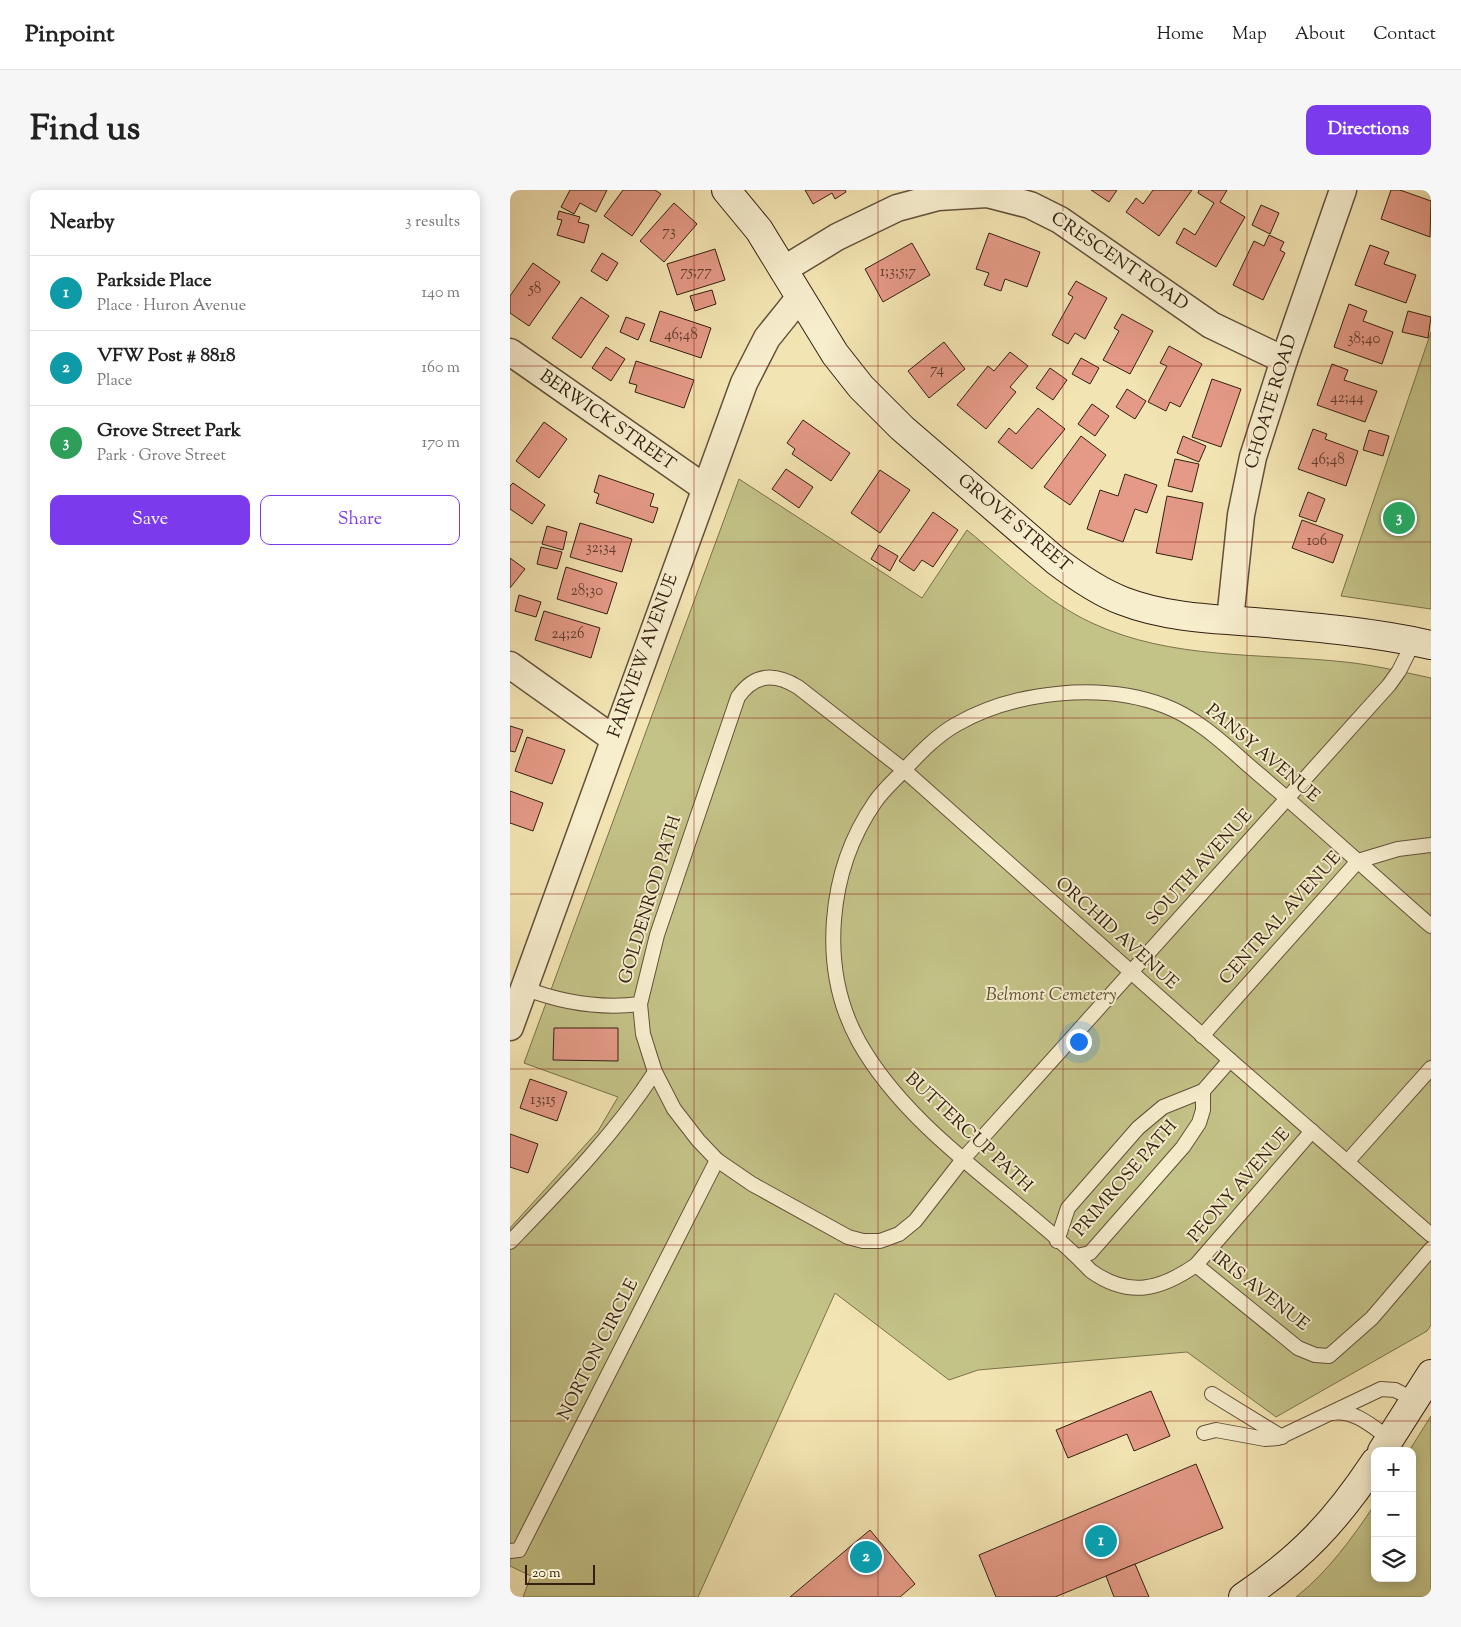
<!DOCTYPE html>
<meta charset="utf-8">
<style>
body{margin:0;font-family:"Sorts Mill Goudy",serif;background:#f6f6f6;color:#222}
.controls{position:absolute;right:15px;bottom:15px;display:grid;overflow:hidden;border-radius:10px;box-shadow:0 2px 12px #0003}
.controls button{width:45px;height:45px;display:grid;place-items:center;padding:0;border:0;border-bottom:1px solid #e0e0e0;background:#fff;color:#222;font:25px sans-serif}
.scale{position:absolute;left:15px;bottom:12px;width:70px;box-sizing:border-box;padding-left:5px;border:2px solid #332012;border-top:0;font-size:14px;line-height:18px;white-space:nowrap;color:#332012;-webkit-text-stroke:4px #f7eece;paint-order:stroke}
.you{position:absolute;left:568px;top:851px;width:18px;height:18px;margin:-12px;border:4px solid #fff;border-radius:50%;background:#1a73e8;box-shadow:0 0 0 8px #1a73e833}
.badge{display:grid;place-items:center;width:32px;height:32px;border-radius:50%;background:#7c3aed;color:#fff;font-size:16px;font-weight:700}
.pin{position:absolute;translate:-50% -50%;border:2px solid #fff;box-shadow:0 1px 5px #0006}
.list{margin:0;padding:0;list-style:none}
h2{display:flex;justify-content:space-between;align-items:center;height:65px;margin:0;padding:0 20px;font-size:21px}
h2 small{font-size:16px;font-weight:400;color:#767676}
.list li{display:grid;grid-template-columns:32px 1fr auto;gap:15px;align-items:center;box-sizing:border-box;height:75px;padding:0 20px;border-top:1px solid #e0e0e0}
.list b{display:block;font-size:19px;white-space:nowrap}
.list p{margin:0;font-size:16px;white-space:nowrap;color:#767676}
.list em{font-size:16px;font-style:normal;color:#767676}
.actions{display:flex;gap:10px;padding:15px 20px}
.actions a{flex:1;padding:11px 0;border:1px solid #7c3aed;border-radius:10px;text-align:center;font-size:18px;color:#7c3aed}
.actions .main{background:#7c3aed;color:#fff}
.icon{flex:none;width:28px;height:28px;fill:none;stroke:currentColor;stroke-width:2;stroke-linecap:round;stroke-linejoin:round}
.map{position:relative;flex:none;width:921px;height:1407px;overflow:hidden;border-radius:10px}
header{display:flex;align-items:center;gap:30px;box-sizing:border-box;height:70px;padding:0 25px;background:#fff;border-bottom:1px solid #e0e0e0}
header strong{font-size:24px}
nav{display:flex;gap:28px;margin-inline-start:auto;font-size:18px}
.intro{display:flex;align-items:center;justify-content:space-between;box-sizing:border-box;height:120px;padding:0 30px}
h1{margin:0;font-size:35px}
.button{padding:12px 22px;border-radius:10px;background:#7c3aed;color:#fff;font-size:18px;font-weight:700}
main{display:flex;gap:30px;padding:0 30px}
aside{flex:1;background:#fff;border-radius:10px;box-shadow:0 2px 12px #0003}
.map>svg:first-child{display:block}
.green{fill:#c3c287;stroke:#7b714c}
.building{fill:#e59a87;stroke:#332012}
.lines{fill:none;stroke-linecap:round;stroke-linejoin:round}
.lane-casing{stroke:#63513a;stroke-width:16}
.street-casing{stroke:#63513a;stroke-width:29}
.secondary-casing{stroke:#332012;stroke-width:30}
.lane{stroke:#f7eece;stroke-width:14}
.street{stroke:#f7eece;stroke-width:26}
.secondary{stroke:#f7eece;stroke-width:28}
.grid{fill:none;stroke:#8f2418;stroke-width:1;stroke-opacity:0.55}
.labels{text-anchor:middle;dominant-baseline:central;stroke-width:4;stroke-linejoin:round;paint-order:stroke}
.number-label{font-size:15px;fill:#603e2f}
.street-label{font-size:18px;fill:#332012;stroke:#f7eece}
.park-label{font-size:18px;font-style:italic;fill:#5e5135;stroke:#f7eece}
</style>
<header>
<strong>Pinpoint</strong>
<nav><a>Home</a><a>Map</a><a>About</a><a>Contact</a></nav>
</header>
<div class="intro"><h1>Find us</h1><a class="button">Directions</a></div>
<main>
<aside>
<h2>Nearby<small>3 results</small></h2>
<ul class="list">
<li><span class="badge" style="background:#0f9aa8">1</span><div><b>Parkside Place</b><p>Place · Huron Avenue</p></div><em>140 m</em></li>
<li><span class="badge" style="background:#0f9aa8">2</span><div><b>VFW Post # 8818</b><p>Place</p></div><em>160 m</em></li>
<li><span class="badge" style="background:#2e9e5b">3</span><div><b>Grove Street Park</b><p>Park · Grove Street</p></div><em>170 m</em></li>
</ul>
<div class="actions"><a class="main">Save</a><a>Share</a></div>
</aside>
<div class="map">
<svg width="921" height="1407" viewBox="0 0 921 1407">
<rect width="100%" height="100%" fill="#f3e5b3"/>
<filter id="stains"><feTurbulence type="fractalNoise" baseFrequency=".004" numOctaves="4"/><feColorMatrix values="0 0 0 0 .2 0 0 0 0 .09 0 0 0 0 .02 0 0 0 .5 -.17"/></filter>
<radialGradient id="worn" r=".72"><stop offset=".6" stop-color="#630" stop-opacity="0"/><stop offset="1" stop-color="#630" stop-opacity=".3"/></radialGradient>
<!-- green -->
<g class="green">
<polygon points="921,142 921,419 831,406"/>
<path d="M229 289 412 408 457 340C496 372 536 412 582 433 661 470 751 463 835 472 864 475 893 482 921 488V1135L917 1141 766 1227 677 1162 468 1180 439 1190 325 1103 188 1407H13L21 1386 0 1376V1038L88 941 108 907 14 873Z"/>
<path d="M921 1226V1407H786C818 1382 843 1347 865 1314V1388H902V1261H899Z"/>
</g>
<!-- building -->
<g class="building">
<polygon points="60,0 97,0 86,22 70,13 64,24 51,17"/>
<polygon points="113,0 145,0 151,4 122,46 94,26"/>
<polygon points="295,0 335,0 336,2 325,9 322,3 303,14"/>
<polygon points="581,0 607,0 599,12"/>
<polygon points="643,0 682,0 649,46 616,22 626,8 633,14"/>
<polygon points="689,0 717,0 710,12 735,27 706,77 666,53 674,38 685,45 704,13 688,3"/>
<polygon points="881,0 890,0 921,11 920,47 871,29"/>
<polygon points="164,13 187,34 154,72 130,51"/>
<polygon points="751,15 769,23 760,44 742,35"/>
<polygon points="49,21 70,27 68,32 79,35 74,53 47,45 52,30 47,29"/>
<polygon points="479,43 530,62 517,97 495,89 491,101 474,95 479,83 466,79"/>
<polygon points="759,45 774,52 770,60 775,63 753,110 723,95 744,51 754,56"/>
<polygon points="402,53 420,85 373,112 355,79"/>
<polygon points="860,55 879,62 874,74 906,85 896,113 845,95"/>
<polygon points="205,59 215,90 167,105 157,74"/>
<polygon points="92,63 108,73 97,91 81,81"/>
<polygon points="23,73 50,92 19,136 0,123 0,106"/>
<polygon points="566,91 597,108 575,149 565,143 558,154 542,145 563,107 558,104"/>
<polygon points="202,100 206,114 185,121 180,106"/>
<polygon points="71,107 99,126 71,168 42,148"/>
<polygon points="839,114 857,121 853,131 883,142 872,174 824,157"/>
<polygon points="150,121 201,138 191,168 140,151"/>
<polygon points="898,121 921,127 918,148 892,142"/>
<polygon points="612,124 643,141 620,184 593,170 609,141 604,138"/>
<polygon points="116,127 135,134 128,150 110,142"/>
<polygon points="434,152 455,179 419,208 398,181"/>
<polygon points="659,156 692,174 670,217 660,212 656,221 638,212 657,176 650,173"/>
<polygon points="96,157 115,169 101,191 82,178"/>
<polygon points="500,162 518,176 500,197 506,202 476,239 447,215 478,176 484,181"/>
<polygon points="571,168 589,178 580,194 562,184"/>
<polygon points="126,171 184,190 174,218 125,202 127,195 119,193"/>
<polygon points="822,174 838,180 834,190 867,201 855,232 807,215"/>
<polygon points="540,178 557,190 543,210 526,198"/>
<polygon points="702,189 731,199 711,257 682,247"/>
<polygon points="617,199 636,211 625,229 606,217"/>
<polygon points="582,214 599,226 585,246 568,234"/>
<polygon points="528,218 555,239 522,279 488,252 499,238 506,244"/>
<polygon points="293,230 340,263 321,291 282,264 285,259 277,253"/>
<polygon points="34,232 57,249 29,288 6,271"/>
<polygon points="803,239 817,244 815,249 848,261 836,296 788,279"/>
<polygon points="859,240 879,246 873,266 853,260"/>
<polygon points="571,246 596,265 560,315 534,297"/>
<polygon points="673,246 696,256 689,272 667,263"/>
<polygon points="665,269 689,274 682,302 658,296"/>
<polygon points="276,279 303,297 289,318 262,299"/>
<polygon points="370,280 400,300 370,343 341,323"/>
<polygon points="615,284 647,295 637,323 625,319 613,352 577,339 590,300 608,306"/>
<polygon points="89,285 144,304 140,316 148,318 143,333 86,313 89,304 84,302"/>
<polygon points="3,293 35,315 22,334 0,319 0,296"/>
<polygon points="798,302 815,309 806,332 789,326"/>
<polygon points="657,306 693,313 682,370 646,363"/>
<polygon points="423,322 448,340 423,377 412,370 404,381 389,371"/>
<polygon points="792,330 833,345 823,373 782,358"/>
<polygon points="70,333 122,349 112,382 60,367"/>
<polygon points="37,336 57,342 53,360 32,354"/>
<polygon points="369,355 388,366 380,381 361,369"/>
<polygon points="31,357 52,362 47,379 27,374"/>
<polygon points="0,368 15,379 0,398"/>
<polygon points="56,377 107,393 97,424 47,409"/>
<polygon points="9,405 31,412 26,427 5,421"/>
<polygon points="34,421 90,438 81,468 25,450"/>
<polygon points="0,536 13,540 5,562 0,561"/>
<polygon points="17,547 55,560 42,594 5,581"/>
<polygon points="0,601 33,613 23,641 0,633"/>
<polygon points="44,838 108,838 108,871 43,870"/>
<polygon points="20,889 57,902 47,931 10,918"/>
<polygon points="0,944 28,954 18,983 0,977"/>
<polygon points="641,1201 660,1246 624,1261 617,1244 558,1268 546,1240"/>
<polygon points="686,1274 713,1338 545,1407 486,1407 469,1365"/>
<polygon points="360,1340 405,1394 390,1407 280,1407"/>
<polygon points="625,1374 639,1407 604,1407 596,1386"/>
</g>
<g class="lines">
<defs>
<g id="lane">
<path d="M904 451 889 481 879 495 454 968 405 1031 389 1044 370 1051H353L338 1047 242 994 207 970 188 950 164 919 145 882 133 844 130 814 147 745 228 507C245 483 265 483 288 497L394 580 720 870 921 1045"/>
<path d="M14 798C50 812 90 819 130 814"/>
<polyline points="692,846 848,671 888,659 921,655"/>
<path d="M802 941 686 1075C650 1100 619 1108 581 1081 508 1005 402 946 349 852 308 778 318 680 365 612 373 600 385 590 395 579 410 563 427 545 447 534 505 501 592 492 655 516 692 530 721 561 751 586 808 635 864 686 921 736"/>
<polyline points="837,972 921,878"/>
<polyline points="547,1051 558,1018 628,938 653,917 693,901 720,870"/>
<path d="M0 1052C52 998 104 945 145 882"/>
<polyline points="567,1066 580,1063 673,957 689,933 693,920 693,901"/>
<polyline points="686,1075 788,1158 805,1165 819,1166 862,1128 921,1059"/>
<polyline points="702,1204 772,1247"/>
<path d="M822 1223C844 1219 863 1237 880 1249"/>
<polyline points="694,1243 706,1240 755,1249 768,1248 871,1199 885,1200 905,1210"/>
<polyline points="0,1361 9,1360 207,970"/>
</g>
<g id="street">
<polyline points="273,80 327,47 387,18 428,7 477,4 520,15 550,30 701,135 774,170"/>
<polyline points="0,162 195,298"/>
<polyline points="720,430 731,325 743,267 774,170 833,0"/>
<polyline points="0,475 104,549"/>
<polyline points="0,837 234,193 257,148 290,107"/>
</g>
<g id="secondary">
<path d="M216 0 249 40 325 164 351 197 392 238 545 370C566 386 589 402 613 411 654 427 701 429 744 432 804 437 863 442 921 455"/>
<polyline points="872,1261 921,1184"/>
<path d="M733 1407C791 1368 826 1331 865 1272"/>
</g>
</defs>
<!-- lane casing -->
<use href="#lane" class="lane-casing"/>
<!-- street casing -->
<use href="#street" class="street-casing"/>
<!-- secondary casing -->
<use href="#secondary" class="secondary-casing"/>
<!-- lane -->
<use href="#lane" class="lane"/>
<!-- street -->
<use href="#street" class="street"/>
<!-- secondary -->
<use href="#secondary" class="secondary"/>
</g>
<!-- grid -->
<path class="grid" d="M184 0V1407M368 0V1407M553 0V1407M737 0V1407M0 176H921M0 352H921M0 528H921M0 704H921M0 879H921M0 1055H921M0 1231H921"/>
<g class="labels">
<!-- number labels -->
<g class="number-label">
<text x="159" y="42">73</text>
<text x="186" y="82">75;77</text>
<text x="388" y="82">1;3;5;7</text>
<text x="25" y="99">58</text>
<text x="171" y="145">46;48</text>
<text x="854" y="149">38;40</text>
<text x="427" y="180">74</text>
<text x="837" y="208">42;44</text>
<text x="818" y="270">46;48</text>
<text x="807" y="351">106</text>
<text x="91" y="358">32;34</text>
<text x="77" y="401">28;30</text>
<text x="58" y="444">24;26</text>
<text x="33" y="910">13;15</text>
</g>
<!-- street labels -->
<g class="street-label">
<text transform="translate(609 72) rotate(34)">CRESCENT ROAD</text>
<text transform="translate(762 212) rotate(-73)">CHOATE ROAD</text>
<text transform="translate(97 231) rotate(35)">BERWICK STREET</text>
<text transform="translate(504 334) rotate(40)">GROVE STREET</text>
<text transform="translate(134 466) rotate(-70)">FAIRVIEW AVENUE</text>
<text transform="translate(752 564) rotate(40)">PANSY AVENUE</text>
<text transform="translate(690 678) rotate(-48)">SOUTH AVENUE</text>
<text transform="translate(141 710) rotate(-73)">GOLDENROD PATH</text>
<text transform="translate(771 729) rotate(-48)">CENTRAL AVENUE</text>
<text transform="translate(606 744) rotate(42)">ORCHID AVENUE</text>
<text transform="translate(458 943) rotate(43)">BUTTERCUP PATH</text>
<text transform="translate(616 989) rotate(-49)">PRIMROSE PATH</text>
<text transform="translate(730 996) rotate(-49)">PEONY AVENUE</text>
<text transform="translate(750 1102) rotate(38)">IRIS AVENUE</text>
<text transform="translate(89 1160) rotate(-63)">NORTON CIRCLE</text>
</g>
<!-- park labels -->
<g class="park-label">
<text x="541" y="806">Belmont Cemetery</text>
</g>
</g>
<rect width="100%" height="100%" filter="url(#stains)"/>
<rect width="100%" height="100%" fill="url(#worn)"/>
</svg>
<div class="controls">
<button>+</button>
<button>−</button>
<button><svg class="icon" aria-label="layers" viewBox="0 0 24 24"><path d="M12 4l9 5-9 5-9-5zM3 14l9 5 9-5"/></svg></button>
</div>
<div class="scale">20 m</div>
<div class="you"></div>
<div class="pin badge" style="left:591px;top:1351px;background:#0f9aa8">1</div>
<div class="pin badge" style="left:356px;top:1367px;background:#0f9aa8">2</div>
<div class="pin badge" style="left:889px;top:328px;background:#2e9e5b">3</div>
</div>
</main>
